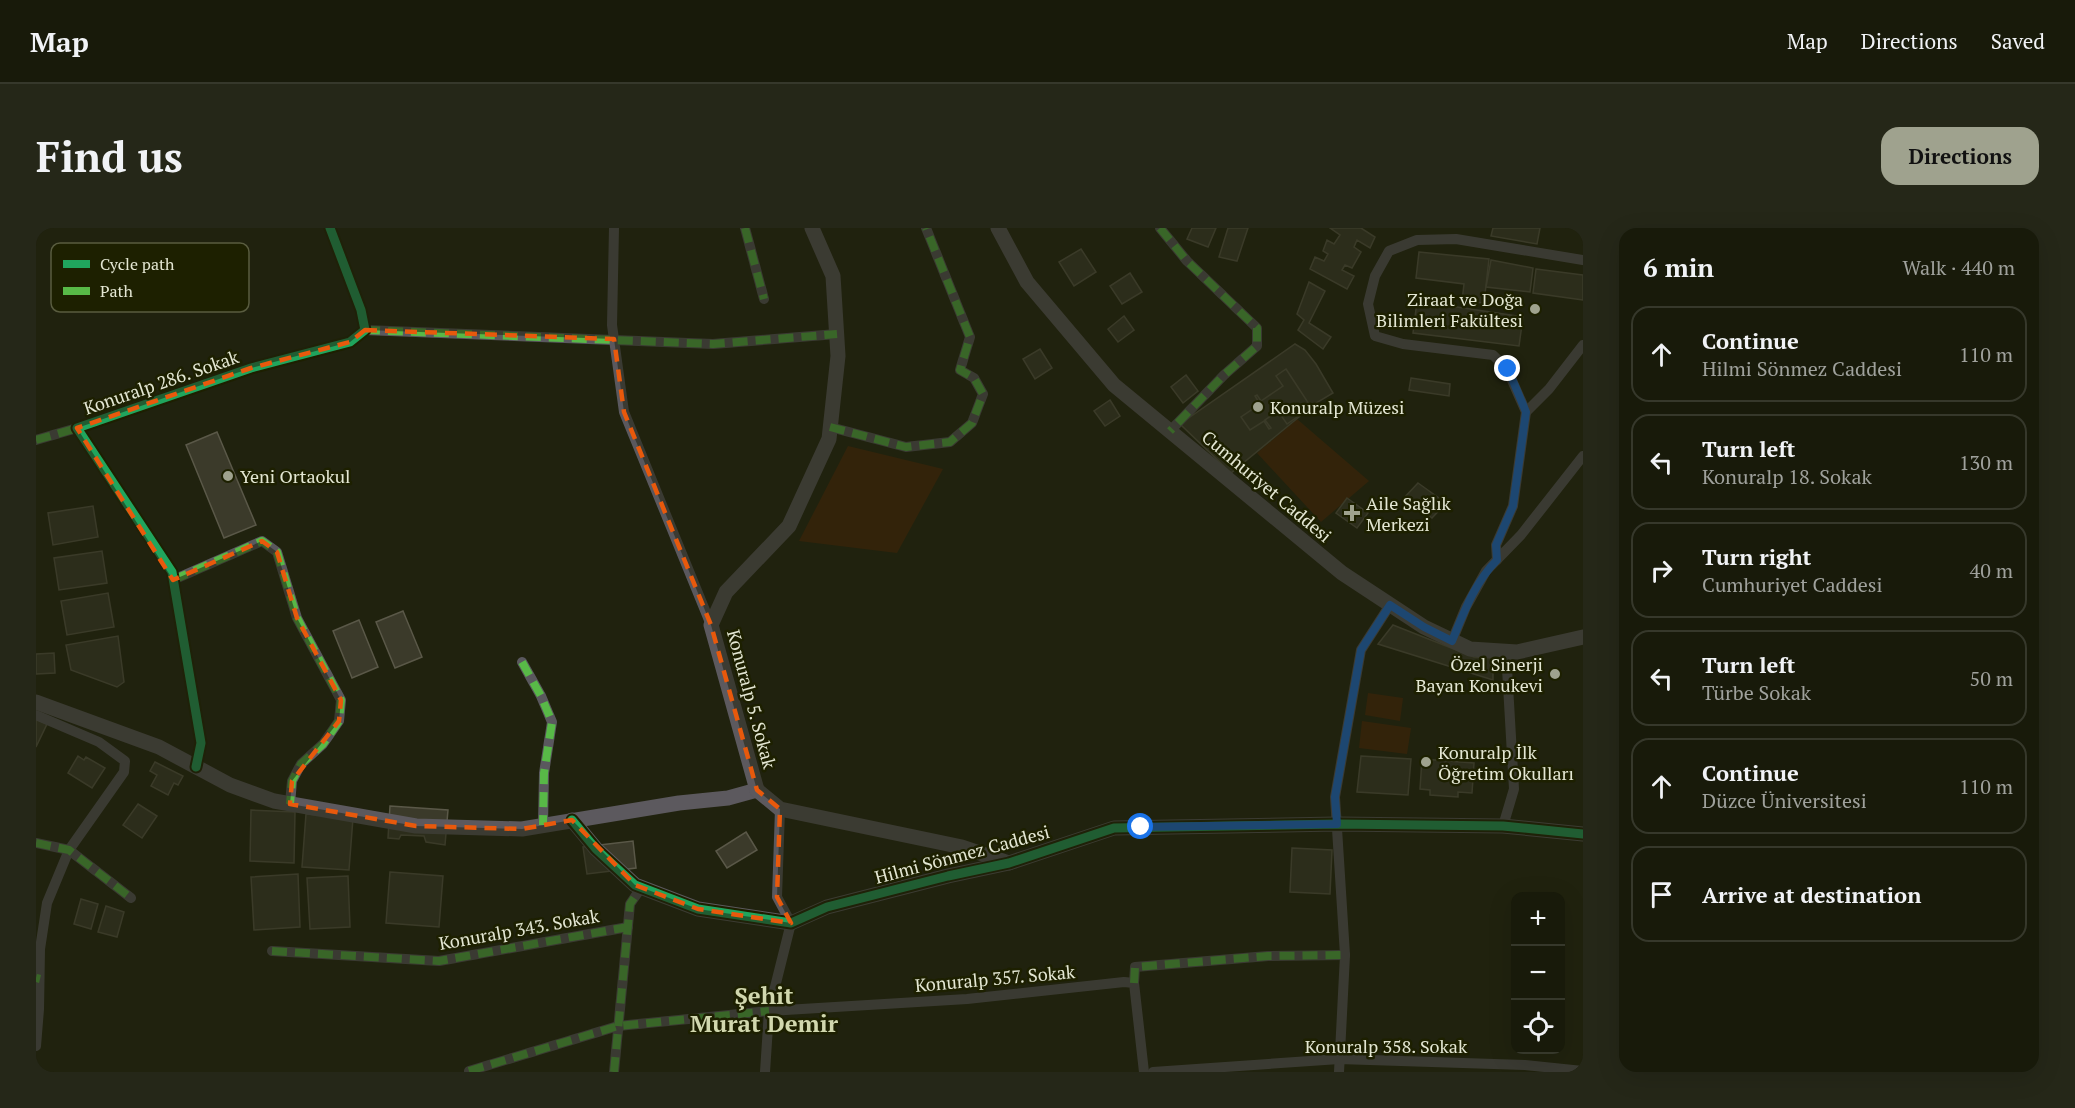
<!DOCTYPE html>
<meta charset="utf-8">
<style>
body{margin:0;font-family:"PT Serif",serif;background:#252718;color:#f1f3f6}
.controls{position:absolute;right:18px;bottom:18px;display:grid;overflow:hidden;border-radius:12px;box-shadow:0 6px 24px #0002}
.controls button{width:54px;height:54px;display:grid;place-items:center;padding:0;border:0;border-bottom:2px solid #36382b;background:#181a0a;color:#f1f3f6;font:30px sans-serif}
.stop{position:absolute;width:18px;height:18px;margin:-14px;border:4px solid #1a73e8;border-radius:50%;background:#fff}
.stop.end{background:#1a73e8;border-color:#fff;box-shadow:0 2px 6px #0008}
.list{margin:0;padding:0;list-style:none}
h2{display:flex;justify-content:space-between;align-items:center;height:78px;margin:0;padding:0 24px;font-size:26px}
h2 small{font-size:20px;font-weight:400;color:#9fa19c}
.list li{display:grid;grid-template-columns:39px 1fr auto;gap:18px;align-items:center;box-sizing:border-box;height:96px;margin:0 12px 12px;padding:0 12px;border:2px solid #36382b;border-radius:18px}
.list b{display:block;font-size:22px;white-space:nowrap}
.list p{margin:0;font-size:20px;white-space:nowrap;color:#9fa19c}
.list em{font-size:20px;font-style:normal;color:#9fa19c}
.icon{flex:none;width:33px;height:33px;fill:none;stroke:currentColor;stroke-width:2;stroke-linecap:round;stroke-linejoin:round}
.map{position:relative;flex:none;width:1547px;height:844px;overflow:hidden;border-radius:18px}
header{display:flex;align-items:center;gap:36px;box-sizing:border-box;height:84px;padding:0 30px;background:#181a0a;border-bottom:2px solid #36382b}
header strong{font-size:28px}
nav{display:flex;gap:33px;margin-inline-start:auto;font-size:21px}
.intro{display:flex;align-items:center;justify-content:space-between;box-sizing:border-box;height:144px;padding:0 36px}
h1{margin:0;font-size:42px}
.button{padding:15px 27px;border-radius:18px;background:#9fa28e;color:#111;font-size:21px;font-weight:700}
main{display:flex;gap:36px;padding:0 36px}
aside{flex:1;background:#181a0a;border-radius:18px;box-shadow:0 6px 24px #0002}
.map>svg:first-child{display:block}
.green{fill:#492506}
.building{fill:#3b3a2a;stroke:#5a5848;stroke-width:1.5}
.lines{fill:none;stroke-linecap:round;stroke-linejoin:round}
.street{stroke:#5a585e;stroke-width:10}
.secondary{stroke:#5c595e;stroke-width:15}
.quiet{stroke:#58b947;stroke-width:8;stroke-dasharray:15 8;stroke-linecap:butt}
.cycleway-casing{stroke:#1d2000;stroke-width:13}
.cycleway{stroke:#20a55d;stroke-width:9}
.route{stroke:#1a73e8;stroke-width:8}
.marked{fill:none;stroke:#e8590c;stroke-width:4.5;stroke-dasharray:12 8;stroke-linejoin:round}
.poi-dot{fill:#9fa28e;stroke:#1d2000;stroke-width:2}
.labels{text-anchor:middle;dominant-baseline:central;stroke-width:5;stroke-linejoin:round;paint-order:stroke}
.poi-label{font-size:18px;fill:#e4e7d3;stroke:#1d2000;text-anchor:start}
.street-label{font-size:18px;fill:#e4e7d3;stroke:#1d2000}
.district-label{font-size:24px;font-weight:bold;fill:#d1d7ae;stroke:#1d2000}
.key{fill:#1d2000;stroke:#595c3f;stroke-width:1.5}
.key-label{font-size:16px;fill:#e4e7d3}
</style>
<header>
<strong>Map</strong>
<nav><a>Map</a><a>Directions</a><a>Saved</a></nav>
</header>
<div class="intro"><h1>Find us</h1><a class="button">Directions</a></div>
<main>
<div class="map">
<svg width="1547" height="844" viewBox="0 0 1547 844">
<rect width="100%" height="100%" fill="#20220e"/>
<!-- green -->
<g class="green">
<polygon points="1261,191 1333,253 1285,294 1221,225"/>
<polygon points="812,218 907,241 861,325 763,313"/>
<polygon points="1332,465 1367,470 1364,493 1329,487"/>
<polygon points="1326,493 1375,500 1371,526 1323,520"/>
</g>
<!-- building -->
<g class="building">
<polygon points="1156,0 1180,0 1172,19 1151,11"/>
<polygon points="1192,0 1212,0 1201,33 1183,29"/>
<polygon points="1294,0 1325,0 1339,9 1334,20 1321,12 1318,19 1325,24 1316,40 1309,37 1306,42 1318,48 1311,61 1274,41 1279,29 1288,33 1292,26 1287,23 1291,12 1298,16 1304,7"/>
<polygon points="1457,0 1504,0 1501,16 1455,8"/>
<polygon points="1045,21 1060,44 1038,58 1023,34"/>
<polygon points="1383,24 1453,31 1448,75 1426,73 1428,56 1380,50"/>
<polygon points="1455,32 1497,40 1494,64 1450,59"/>
<polygon points="1500,41 1547,47 1547,72 1497,65"/>
<polygon points="1094,45 1106,64 1086,76 1074,58"/>
<polygon points="1273,54 1289,63 1273,95 1295,109 1287,121 1262,102 1268,92 1261,86"/>
<polygon points="1381,73 1487,89 1483,118 1377,105"/>
<polygon points="1088,88 1098,102 1082,114 1072,101"/>
<polygon points="1259,116 1269,122 1280,136 1297,165 1280,175 1195,245 1144,196"/>
<polygon points="1004,121 1016,140 999,151 987,131"/>
<polygon points="1250,141 1273,176 1264,183 1264,187 1251,196 1242,183 1229,192 1235,200 1233,201 1228,193 1214,202 1205,189 1224,176 1219,168 1221,167 1225,173 1247,158 1240,148"/>
<polygon points="1150,147 1162,163 1147,175 1135,159"/>
<polygon points="1375,150 1414,156 1413,168 1373,162"/>
<polygon points="1074,172 1084,188 1069,198 1058,183"/>
<polygon points="181,204 220,297 188,310 150,217"/>
<polygon points="1382,255 1410,275 1396,290 1368,270"/>
<polygon points="1311,270 1332,285 1321,300 1300,285"/>
<polygon points="57,278 62,309 17,317 12,285"/>
<polygon points="66,323 71,355 23,362 18,330"/>
<polygon points="72,365 78,399 31,407 25,373"/>
<polygon points="367,383 386,429 359,440 340,394"/>
<polygon points="323,392 342,439 316,450 297,403"/>
<polygon points="1357,397 1438,429 1457,430 1457,452 1342,416"/>
<polygon points="82,408 88,454 81,459 35,442 30,417"/>
<polygon points="18,425 19,445 0,446 0,426"/>
<polygon points="0,491 11,496 0,519"/>
<polygon points="42,528 48,532 50,529 69,540 56,560 32,545"/>
<polygon points="1325,528 1375,531 1372,567 1321,564"/>
<polygon points="1386,531 1438,535 1436,565 1422,564 1422,569 1394,567 1394,562 1384,561"/>
<polygon points="119,534 147,548 142,557 138,555 132,567 115,558 121,547 114,543"/>
<polygon points="102,576 121,588 106,610 87,597"/>
<polygon points="354,578 412,582 409,617 390,614 388,608 365,607 363,611 352,610"/>
<polygon points="215,582 259,584 258,635 214,633"/>
<polygon points="270,586 317,590 313,642 266,639"/>
<polygon points="710,604 721,622 691,640 680,623"/>
<polygon points="597,613 600,640 551,646 547,619"/>
<polygon points="1256,620 1296,622 1294,666 1254,664"/>
<polygon points="354,644 407,648 403,699 350,695"/>
<polygon points="262,646 264,699 218,702 215,649"/>
<polygon points="312,648 314,699 274,701 271,650"/>
<polygon points="45,671 62,676 55,701 38,696"/>
<polygon points="70,678 88,684 81,709 62,704"/>
</g>
<g class="lines">
<!-- street -->
<g class="street">
<polyline points="578,0 576,97 588,184 675,397"/>
<polyline points="709,0 728,71"/>
<polyline points="1124,0 1151,33 1221,100 1221,118 1188,147 1134,203"/>
<polyline points="329,102 677,116 801,106"/>
<polyline points="1490,184 1513,161 1547,117"/>
<polyline points="794,199 870,219 914,214 936,195 947,166 938,150 924,142 934,109 890,0"/>
<polyline points="0,212 41,200"/>
<polyline points="1461,332 1460,317 1477,278 1490,184 1471,141 1457,127 1367,116 1339,108 1332,76 1339,48 1353,23 1381,12 1420,11 1547,32"/>
<polyline points="137,352 226,313 241,324 261,390 305,472 303,493 287,516 265,536 256,553 254,576"/>
<polyline points="1416,413 1430,379 1450,343 1485,307 1547,228"/>
<polyline points="486,434 505,468 516,494 508,545 507,597"/>
<polyline points="0,487 63,514 89,533 88,544 33,622 11,675 4,721 3,781 0,818"/>
<polyline points="160,539 165,515 136,344 41,200 215,140 314,114 329,102 325,82 294,0"/>
<polyline points="1467,598 1478,561 1470,423"/>
<polyline points="0,615 33,622 95,670"/>
<polyline points="236,723 403,733 592,699"/>
<polyline points="1098,755 1099,739 1232,728 1309,727"/>
<polyline points="433,843 582,798 733,783 931,771 1088,754 1098,755 1108,844"/>
<polyline points="578,844 594,676 605,660"/>
<polyline points="729,844 733,783 755,695 741,669 744,581"/>
<polyline points="1117,844 1303,831 1489,837 1547,843"/>
<polyline points="1303,844 1309,727 1299,569 1325,422 1354,377"/>
</g>
<!-- secondary -->
<g class="secondary">
<polyline points="962,0 991,54 1078,157 1306,345 1388,399 1434,421 1481,424 1547,409"/>
<polyline points="0,474 123,519 194,557 238,573 380,598 486,601 643,575 692,570 721,562"/>
<polyline points="721,562 675,397 690,364 753,298 793,211 802,128 797,48 776,0"/>
<polyline points="721,562 744,581 926,619 973,635"/>
<polyline points="536,592 560,621 599,657 662,681 755,695 791,679 912,648 973,635 1078,600 1301,596 1467,598 1547,606"/>
</g>
<!-- quiet -->
<g class="quiet">
<polyline points="709,0 728,71"/>
<polyline points="1124,0 1151,33 1221,100 1221,118 1188,147 1134,203"/>
<polyline points="329,102 677,116 801,106"/>
<polyline points="794,199 870,219 914,214 936,195 947,166 938,150 924,142 934,109 890,0"/>
<polyline points="0,212 41,200"/>
<polyline points="137,352 226,313 241,324 261,390 305,472 303,493 287,516 265,536 256,553 254,576"/>
<polyline points="486,434 505,468 516,494 508,545 507,597"/>
<polyline points="0,615 33,622 95,670"/>
<polyline points="236,723 403,733 592,699"/>
<polyline points="0,750 4,751"/>
<polyline points="1098,755 1099,739 1232,728 1309,727"/>
<polyline points="433,843 582,798 733,783"/>
<polyline points="578,844 594,676 605,660"/>
</g>
<defs>
<g id="cycleway">
<polyline points="160,539 165,515 136,344 41,200 215,140 314,114 329,102 325,82 294,0"/>
<polyline points="536,592 560,621 599,657 662,681 755,695 791,679 912,648 973,635 1078,600 1301,596 1467,598 1547,606"/>
</g>
</defs>
<!-- cycleway casing -->
<use href="#cycleway" class="cycleway-casing"/>
<!-- cycleway -->
<use href="#cycleway" class="cycleway"/>
</g>
<g class="lines">
<!-- route -->
<path class="route" d="M1105 599 1301 596 1299 569 1325 422 1354 377 1388 399 1416 413C1428 384 1439 354 1461 332L1460 317 1477 278 1490 184 1472 141"/>
</g>
<!-- marked area -->
<path d="M0 0H1547V844H0ZM329 102 578 111 588 184 675 397 721 562 744 581 741 669 755 695 662 681 599 657 536 592 486 601 380 598 254 576 256 553 303 493 305 472 261 390 241 324 226 313 137 352 41 200 215 140 314 114Z" fill="#20220e" fill-opacity=".55" fill-rule="evenodd"/>
<path class="marked" d="M329 102 578 111 588 184 675 397 721 562 744 581 741 669 755 695 662 681 599 657 536 592 486 601 380 598 254 576 256 553 303 493 305 472 261 390 241 324 226 313 137 352 41 200 215 140 314 114Z"/>
<!-- markers -->
<g class="poi-dot">
<circle cx="1499" cy="81" r="6"/>
<circle cx="1222" cy="179" r="6"/>
<circle cx="192" cy="248" r="6"/>
<path d="M1313 276h6v6h6v6h-6v6h-6v-6h-6v-6h6z"/>
<circle cx="1519" cy="446" r="6"/>
<circle cx="1390" cy="534" r="6"/>
</g>
<g class="labels">
<!-- poi labels -->
<g class="poi-label">
<text x="1487" y="71" text-anchor="end">Ziraat ve Doğa<tspan x="1487" dy="21">Bilimleri Fakültesi</tspan></text>
<text x="1234" y="179">Konuralp Müzesi</text>
<text x="204" y="248">Yeni Ortaokul</text>
<text x="1330" y="275">Aile Sağlık<tspan x="1330" dy="21">Merkezi</tspan></text>
<text x="1507" y="436" text-anchor="end">Özel Sinerji<tspan x="1507" dy="21">Bayan Konukevi</tspan></text>
<text x="1402" y="524">Konuralp İlk<tspan x="1402" dy="21">Öğretim Okulları</tspan></text>
</g>
<!-- street labels -->
<g class="street-label">
<text transform="translate(125 154) rotate(-19)">Konuralp 286. Sokak</text>
<text transform="translate(1231 258) rotate(40)">Cumhuriyet Caddesi</text>
<text transform="translate(716 471) rotate(75)">Konuralp 5. Sokak</text>
<text transform="translate(926 626) rotate(-15)">Hilmi Sönmez Caddesi</text>
<text transform="translate(483 701) rotate(-10)">Konuralp 343. Sokak</text>
<text transform="translate(959 750) rotate(-5)">Konuralp 357. Sokak</text>
<text x="1350" y="818">Konuralp 358. Sokak</text>
</g>
<!-- district labels -->
<g class="district-label">
<text x="728" y="767">Şehit<tspan x="728" dy="28">Murat Demir</tspan></text>
</g>
</g>
<!-- legend -->
<rect x="15" y="15" width="198" height="69" rx="9" class="key"/>
<rect x="27" y="32" width="27" height="8" fill="#20a55d"/>
<rect x="27" y="59" width="27" height="8" fill="#58b947"/>
<g class="key-label">
<text x="64" y="42">Cycle path</text>
<text x="64" y="69">Path</text>
</g>
</svg>
<div class="controls">
<button>+</button>
<button>−</button>
<button><svg class="icon" aria-label="locate" viewBox="0 0 24 24"><circle cx="12" cy="12" r="6"/><path d="M12 2v4M12 18v4M2 12h4M18 12h4"/></svg></button>
</div>
<div class="stop" style="left:1105px;top:599px"></div>
<div class="stop end" style="left:1472px;top:141px"></div>
</div>
<aside>
<h2>6 min<small>Walk · 440 m</small></h2>
<ul class="list">
<li><svg class="icon" aria-label="ahead" viewBox="0 0 24 24"><path d="M12 20V5M6 11l6-6 6 6"/></svg><div><b>Continue</b><p>Hilmi Sönmez Caddesi</p></div><em>110 m</em></li>
<li><svg class="icon" aria-label="left" viewBox="0 0 24 24"><path d="M17 20v-9H6M10 6l-5 5 5 5"/></svg><div><b>Turn left</b><p>Konuralp 18. Sokak</p></div><em>130 m</em></li>
<li><svg class="icon" aria-label="right" viewBox="0 0 24 24"><path d="M7 20v-9h11M14 6l5 5-5 5"/></svg><div><b>Turn right</b><p>Cumhuriyet Caddesi</p></div><em>40 m</em></li>
<li><svg class="icon" aria-label="left" viewBox="0 0 24 24"><path d="M17 20v-9H6M10 6l-5 5 5 5"/></svg><div><b>Turn left</b><p>Türbe Sokak</p></div><em>50 m</em></li>
<li><svg class="icon" aria-label="ahead" viewBox="0 0 24 24"><path d="M12 20V5M6 11l6-6 6 6"/></svg><div><b>Continue</b><p>Düzce Üniversitesi</p></div><em>110 m</em></li>
<li><svg class="icon" aria-label="arrive" viewBox="0 0 24 24"><path d="M6 21V4h12l-3 4 3 4H6"/></svg><div><b>Arrive at destination</b></div></li>
</ul>
</aside>
</main>
